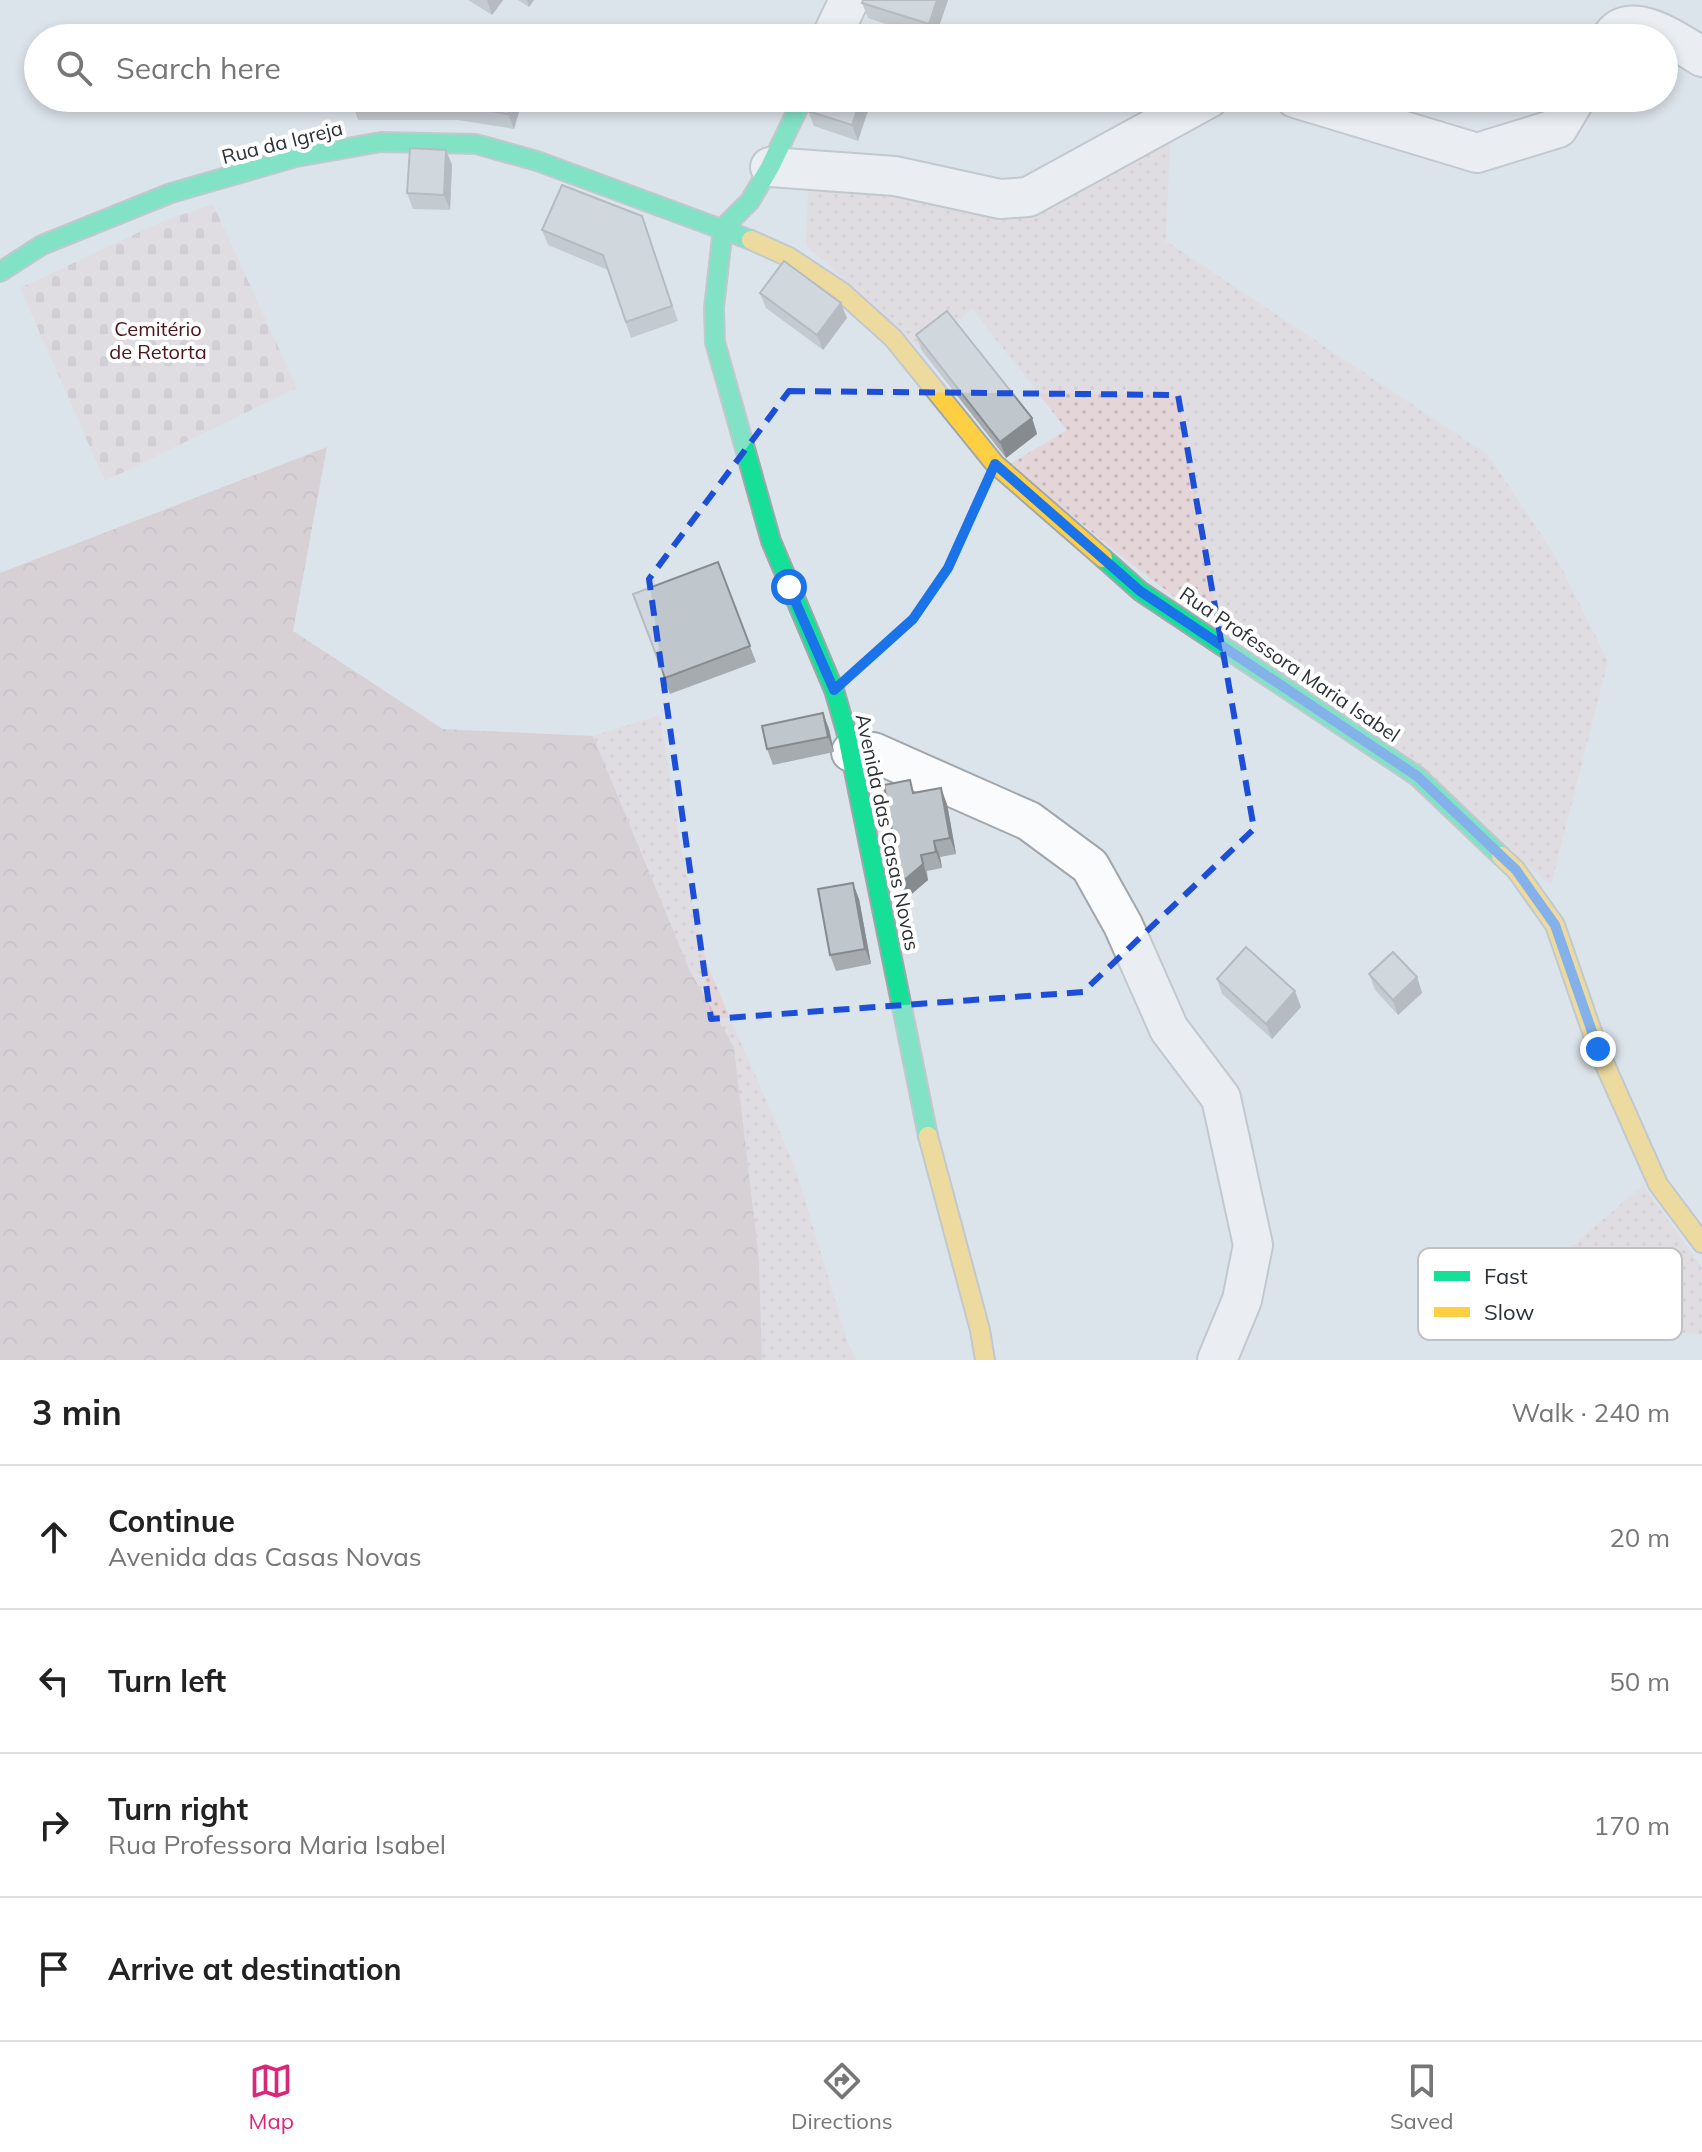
<!DOCTYPE html>
<meta charset="utf-8">
<style>
body{margin:0;font-family:Mulish,sans-serif;background:#f6f6f6;color:#222}
.stop{position:absolute;width:24px;height:24px;margin:-18px;border:6px solid #1a73e8;border-radius:50%;background:#fff}
.stop.end{background:#1a73e8;border-color:#fff;box-shadow:0 2px 8px #0008}
.list{margin:0;padding:0;list-style:none}
h2{display:flex;justify-content:space-between;align-items:center;height:104px;margin:0;padding:0 32px;font-size:34px}
h2 small{font-size:26px;font-weight:400;color:#767676}
.list li{display:grid;grid-template-columns:52px 1fr auto;gap:24px;align-items:center;box-sizing:border-box;height:144px;padding:0 32px;border-top:2px solid #e0e0e0}
.list b{display:block;font-size:30px;white-space:nowrap}
.list p{margin:0;font-size:26px;white-space:nowrap;color:#767676}
.list em{font-size:26px;font-style:normal;color:#767676}
.icon{flex:none;width:44px;height:44px;fill:none;stroke:currentColor;stroke-width:2;stroke-linecap:round;stroke-linejoin:round}
.map{position:relative;flex:none;width:1702px;height:1360px;overflow:hidden}
.search{position:absolute;background:#fff;box-shadow:0 4px 12px #0003;left:24px;right:24px;top:24px;height:88px;display:flex;align-items:center;gap:20px;box-sizing:border-box;padding:0 28px;border-radius:44px;color:#767676;font-size:30px}
.sheet{height:680px;background:#fff}
nav{display:flex;justify-content:space-around;align-items:center;box-sizing:border-box;height:112px;border-top:2px solid #e0e0e0;background:#fff;font-size:22px;color:#767676}
nav a{display:grid;justify-items:center;gap:4px}
nav .on{color:#db2777}
.map>svg:first-child{display:block}
.grass{fill:url(#grass-dots)}
.forest{fill:url(#forest-crowns)}
.cemetery{fill:url(#cemetery-stones)}
.lines{fill:none;stroke-linecap:round;stroke-linejoin:round}
.street-casing{stroke:#a0a6ab;stroke-width:42}
.fast-casing{stroke:#a0a6ab;stroke-width:22}
.slow-casing{stroke:#a0a6ab;stroke-width:22}
.path{stroke:#c2c4c6;stroke-width:5;stroke-dasharray:6 4;stroke-linecap:butt}
.street{stroke:#fafbfc;stroke-width:38}
.fast{stroke:#16e098;stroke-width:18}
.slow{stroke:#ffcf43;stroke-width:18}
.wall{fill:#a5abaf}
.shaded-wall{fill:#868b8f}
.building{fill:#c0c7cc;stroke:#868b8f;stroke-width:2}
.route{stroke:#1a73e8;stroke-width:10}
.marked{fill:none;stroke:#1d4ed8;stroke-width:6;stroke-dasharray:16 10;stroke-linejoin:round}
.labels{text-anchor:middle;dominant-baseline:central;stroke-width:8;stroke-linejoin:round;paint-order:stroke}
.street-label{font-size:20px;fill:#2c3136;stroke:#fff}
.park-label{font-size:20px;fill:#4e141c;stroke:#fff}
.key{fill:#fff;stroke:#c0c1c3;stroke-width:2}
.key-label{font-size:22px;fill:#2c3136}
</style>
<div class="map">
<svg width="1702" height="1360" viewBox="0 0 1702 1360">
<defs>
<pattern id="grass-dots" width="8" height="8" patternUnits="userSpaceOnUse" patternTransform="scale(2)"><rect width="8" height="8" fill="#e4d5d8"/><path d="M2 2h.1M6 6h.1" fill="none" stroke="#c4b7ba" stroke-width="1.8" stroke-linecap="round"/></pattern>
<pattern id="forest-crowns" width="20" height="18" patternUnits="userSpaceOnUse" patternTransform="scale(2)"><rect width="20" height="18" fill="#d0babd"/><path d="M2 6a3 3 0 1 1 6 0M12 15a3 3 0 1 1 6 0" fill="none" stroke="#b3a0a3"/></pattern>
<pattern id="cemetery-stones" width="16" height="16" patternUnits="userSpaceOnUse" patternTransform="scale(2)"><rect width="16" height="16" fill="#e4d5d8"/><path d="M2 7V4a2 2 0 0 1 4 0v3zM10 15v-3a2 2 0 0 1 4 0v3z" fill="#c4b7ba"/></pattern>
</defs>
<rect width="100%" height="100%" fill="#dce4eb"/>
<!-- grass -->
<g class="grass">
<polygon points="1171,129 1166,241 1488,455 1556,557 1608,661 1551,885 1116,552 1010,464 1067,430 972,309 922,351 806,245 808,184 887,185 997,213"/>
<polygon points="660,715 681,848 706,962 795,1167 848,1343 857,1360 762,1360 759,1259 734,1047 690,971 593,736"/>
<polygon points="1643,1185 1702,1268 1702,1335 1499,1309"/>
</g>
<!-- forest -->
<polygon class="forest" points="327,447 293,631 443,729 593,736 690,971 734,1047 759,1259 762,1360 0,1360 0,573"/>
<!-- cemetery -->
<polygon class="cemetery" points="213,204 297,388 105,481 20,288 163,221"/>
<g class="lines">
<defs>
<g id="street">
<polyline points="831,38 849,0"/>
<path d="M1611 38C1629 6 1681 44 1702 57"/>
<polyline points="1295,98 1477,153 1558,128 1576,98"/>
<polyline points="770,167 895,176 1000,199 1028,197 1209,98"/>
<polyline points="851,752 873,752 1029,821 1090,866 1123,925 1169,1029 1221,1098 1253,1245 1242,1300 1217,1360"/>
</g>
<g id="fast">
<polyline points="723,228 714,308 715,342 771,541 834,690 846,731 928,1136"/>
<polyline points="723,228 750,201 770,167 803,98"/>
<polyline points="0,272 42,245 171,193 296,157 381,142 476,144 537,161 751,240"/>
<polyline points="1103,558 1140,591 1417,776 1501,856"/>
</g>
<g id="slow">
<polyline points="751,240 789,257 842,292 893,338 995,464 1103,558"/>
<polyline points="1501,856 1516,870 1555,925 1598,1049 1658,1184 1702,1243"/>
<polyline points="928,1136 980,1330 985,1360"/>
</g>
</defs>
<!-- street casing -->
<use href="#street" class="street-casing"/>
<!-- fast casing -->
<use href="#fast" class="fast-casing"/>
<!-- slow casing -->
<use href="#slow" class="slow-casing"/>
<!-- path -->
<polyline class="path" points="863,664 913,619 948,568 978,502"/>
<!-- street -->
<use href="#street" class="street"/>
<!-- fast -->
<use href="#fast" class="fast"/>
<!-- slow -->
<use href="#slow" class="slow"/>
</g>
<!-- wall -->
<g class="wall">
<polygon points="468,0 503,0 492,15"/>
<polygon points="518,0 534,0 529,7"/>
<polygon points="863,0 948,0 935,38 928,38 868,18 862,3"/>
<polygon points="351,98 523,98 514,129 458,120 358,120"/>
<polygon points="813,98 890,98 887,106 871,101 858,141 814,126 808,111"/>
<polygon points="446,150 452,165 450,210 413,209 407,193"/>
<polygon points="642,216 678,321 631,338 608,270 548,245 542,230"/>
<polygon points="760,293 847,318 823,350 766,308"/>
<polygon points="916,335 1032,418 1037,434 1006,458 922,351"/>
<polygon points="718,562 756,662 670,694 633,594"/>
<polygon points="823,713 829,729 834,752 773,765 767,749"/>
<polygon points="915,793 947,804 956,854 940,857 942,868 927,871 928,880 907,898"/>
<polygon points="859,899 871,964 836,971 830,955"/>
<polygon points="1369,974 1417,977 1422,993 1398,1015 1375,990"/>
<polygon points="1217,979 1301,1007 1272,1039 1222,994"/>
</g>
<!-- shaded-wall -->
<g class="shaded-wall">
<polygon points="487,0 503,0 492,15"/>
<polygon points="527,0 534,0 529,7"/>
<polygon points="937,0 948,0 935,38 934,38 929,24"/>
<polygon points="512,98 523,98 514,129 508,114"/>
<polygon points="861,98 870,98 871,101 858,141 852,125"/>
<polygon points="885,98 890,98 887,106"/>
<polygon points="446,150 452,165 450,210 444,195"/>
<polygon points="841,303 847,318 823,350 817,335"/>
<polygon points="1032,418 1037,434 1006,458 1000,442"/>
<polygon points="823,713 829,729 834,752 828,737"/>
<polygon points="941,788 947,804 956,854 950,838"/>
<polygon points="934,841 940,857 942,868 936,852"/>
<polygon points="921,855 928,880 907,898 901,883"/>
<polygon points="853,883 859,899 871,964 865,949"/>
<polygon points="1417,977 1422,993 1398,1015 1393,1000"/>
<polygon points="1295,991 1301,1007 1272,1039 1266,1024"/>
</g>
<!-- building -->
<g class="building">
<polygon points="863,0 937,0 929,24 862,3"/>
<polygon points="378,27 461,29 461,38 378,38"/>
<polygon points="847,30 873,38 844,38"/>
<polygon points="351,98 512,98 508,114 452,104 352,104"/>
<polygon points="813,98 861,98 852,125 808,111"/>
<polygon points="410,148 446,150 444,195 407,193"/>
<polygon points="562,185 642,216 672,306 626,322 603,255 542,230"/>
<polygon points="784,261 841,303 817,335 760,293"/>
<polygon points="947,311 1032,418 1000,442 916,335"/>
<polygon points="718,562 750,646 665,678 633,594"/>
<polygon points="823,713 828,737 767,749 762,726"/>
<polygon points="910,780 913,793 941,788 950,838 934,841 936,852 921,855 923,864 901,883 884,785"/>
<polygon points="853,883 865,949 830,955 818,889"/>
<polygon points="1246,947 1295,991 1266,1024 1217,979"/>
<polygon points="1393,952 1417,977 1393,1000 1369,974"/>
</g>
<g class="lines">
<!-- route -->
<polyline class="route" points="789,587 834,690 913,619 948,568 995,464 1140,591 1417,776 1516,870 1555,925 1598,1049"/>
</g>
<!-- marked area -->
<path d="M0 0H1702V1360H0ZM789 391 1178 395 1254 829 1083 992 711 1019 649 579Z" fill="#dce4eb" fill-opacity=".55" fill-rule="evenodd"/>
<path class="marked" d="M789 391 1178 395 1254 829 1083 992 711 1019 649 579Z"/>
<g class="labels">
<!-- street labels -->
<g class="street-label">
<text transform="translate(282 142) rotate(-14)">Rua da Igreja</text>
<text transform="translate(1290 664) rotate(34)">Rua Professora Maria Isabel</text>
<text transform="translate(888 832) rotate(78)">Avenida das Casas Novas</text>
</g>
<!-- park labels -->
<g class="park-label">
<text x="158" y="328">Cemitério<tspan x="158" dy="23">de Retorta</tspan></text>
</g>
</g>
<!-- legend -->
<rect x="1418" y="1248" width="264" height="92" rx="12" class="key"/>
<rect x="1434" y="1271" width="36" height="10" fill="#16e098"/>
<rect x="1434" y="1307" width="36" height="10" fill="#ffcf43"/>
<g class="key-label">
<text x="1484" y="1284">Fast</text>
<text x="1484" y="1320">Slow</text>
</g>
</svg>
<div class="stop" style="left:789px;top:587px"></div>
<div class="stop end" style="left:1598px;top:1049px"></div>
<div class="search"><svg class="icon" aria-label="search" viewBox="0 0 24 24"><circle cx="10" cy="10" r="6"/><path d="M15 15l6 6"/></svg>Search here</div>
</div>
<section class="sheet">
<h2>3 min<small>Walk · 240 m</small></h2>
<ul class="list">
<li><svg class="icon" aria-label="ahead" viewBox="0 0 24 24"><path d="M12 20V5M6 11l6-6 6 6"/></svg><div><b>Continue</b><p>Avenida das Casas Novas</p></div><em>20 m</em></li>
<li><svg class="icon" aria-label="left" viewBox="0 0 24 24"><path d="M17 20v-9H6M10 6l-5 5 5 5"/></svg><div><b>Turn left</b></div><em>50 m</em></li>
<li><svg class="icon" aria-label="right" viewBox="0 0 24 24"><path d="M7 20v-9h11M14 6l5 5-5 5"/></svg><div><b>Turn right</b><p>Rua Professora Maria Isabel</p></div><em>170 m</em></li>
<li><svg class="icon" aria-label="arrive" viewBox="0 0 24 24"><path d="M6 21V4h12l-3 4 3 4H6"/></svg><div><b>Arrive at destination</b></div></li>
</ul>
</section>
<nav>
<a class="on"><svg class="icon" aria-label="map" viewBox="0 0 24 24"><path d="M3 6l6-2 6 2 6-2v14l-6 2-6-2-6 2zM9 4v14M15 6v14"/></svg>Map</a>
<a><svg class="icon" aria-label="directions" viewBox="0 0 24 24"><path d="M12 3l9 9-9 9-9-9zM9 14v-3h6M13 9l2 2-2 2"/></svg>Directions</a>
<a><svg class="icon" aria-label="saved" viewBox="0 0 24 24"><path d="M7 4h10v16l-5-4-5 4z"/></svg>Saved</a>
</nav>
